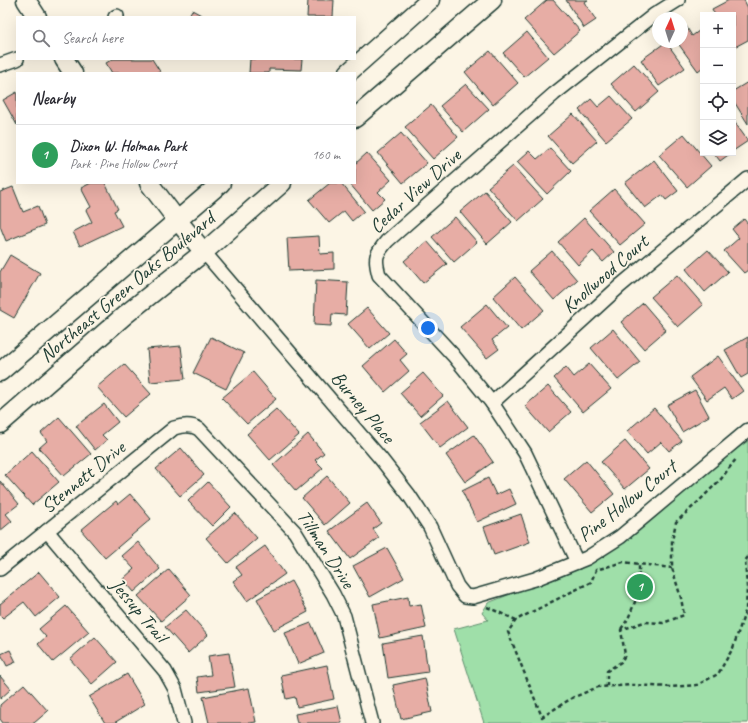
<!DOCTYPE html>
<meta charset="utf-8">
<style>
body{margin:0;font-family:Caveat,sans-serif;background:#f7f7f7;color:#2b2b33}
.controls{position:absolute;right:12px;top:12px;display:grid;overflow:hidden;border-radius:0px;box-shadow:0 4px 16px #0002}
.controls button{width:36px;height:36px;display:grid;place-items:center;padding:0;border:0;border-bottom:1px solid #e1e1e2;background:#fff;color:#2b2b33;font:20px sans-serif}
.compass{position:absolute;left:652px;top:12px;width:36px;height:36px;border-radius:50%;background:#fff;box-shadow:0 4px 16px #0002;rotate:4deg}
.you{position:absolute;left:428px;top:328px;width:14px;height:14px;margin:-10px;border:3px solid #fff;border-radius:50%;background:#1a73e8;box-shadow:0 0 0 6px #1a73e833}
.badge{display:grid;place-items:center;width:26px;height:26px;border-radius:50%;background:#1f3d34;color:#fff;font-size:13px;font-weight:700}
.pin{position:absolute;translate:-50% -50%;border:2px solid #fff;box-shadow:0 1px 4px #0006}
.list{margin:0;padding:0;list-style:none}
h2{display:flex;justify-content:space-between;align-items:center;height:52px;margin:0;padding:0 16px;font-size:17px}
h2 small{font-size:13px;font-weight:400;color:#7c7c81}
.list li{display:grid;grid-template-columns:26px 1fr auto;gap:12px;align-items:center;box-sizing:border-box;height:60px;padding:0 16px;border-top:1px solid #e1e1e2}
.list b{display:block;font-size:15px;white-space:nowrap}
.list p{margin:0;font-size:13px;white-space:nowrap;color:#7c7c81}
.list em{font-size:13px;font-style:normal;color:#7c7c81}
.icon{flex:none;width:22px;height:22px;fill:none;stroke:currentColor;stroke-width:2;stroke-linecap:round;stroke-linejoin:round}
.map{position:relative;flex:none;width:748px;height:723px;overflow:hidden}
.search{position:absolute;background:#fff;box-shadow:0 4px 16px #0002;left:16px;top:16px;width:340px;height:44px;display:flex;align-items:center;gap:10px;box-sizing:border-box;padding:0 14px;border-radius:0px;color:#7c7c81;font-size:15px}
.panel{position:absolute;background:#fff;box-shadow:0 4px 16px #0002;left:16px;top:72px;width:340px;height:112px;border-radius:0px}
.map>svg:first-child{display:block}
.green{fill:#9fdfa9;stroke:#5f8e6e}
.building{fill:#e7ada5;stroke:#1f3d34}
.lines{fill:none;stroke-linecap:round;stroke-linejoin:round}
.street-casing{stroke:#1f3d34;stroke-width:16}
.secondary-casing{stroke:#1f3d34;stroke-width:21}
.path{stroke:#1f3d34;stroke-width:2.5;stroke-dasharray:4 3;stroke-linecap:butt}
.street{stroke:#fcf5e5;stroke-width:13}
.secondary{stroke:#fcf5e5;stroke-width:18}
.labels{text-anchor:middle;dominant-baseline:central;stroke-width:3.5;stroke-linejoin:round;paint-order:stroke}
.street-label{font-size:20px;fill:#1f3d34;stroke:#fcf5e5}
</style>
<div class="map">
<svg width="748" height="723" viewBox="0 0 748 723">
<rect width="100%" height="100%" fill="#fcf5e5"/>
<filter id="ink" filterUnits="userSpaceOnUse"><feTurbulence type="fractalNoise" baseFrequency=".025" numOctaves="2"/><feDisplacementMap in="SourceGraphic" scale="8" xChannelSelector="R" yChannelSelector="G"/><feConvolveMatrix kernelMatrix="1 2 1 2 8 2 1 2 1" color-interpolation-filters="sRGB"/></filter>
<g filter="url(#ink)">
<!-- green -->
<polygon class="green" points="748,441 748,723 484,723 454,629 488,620 482,613 488,603 508,595 555,579 594,562 621,544 726,456"/>
<!-- building -->
<g class="building">
<polygon points="308,0 334,0 333,17 307,17"/>
<polygon points="547,0 553,0 580,31 554,53 524,20"/>
<polygon points="566,0 588,0 584,2 596,20 584,28"/>
<polygon points="729,0 744,0 748,8 748,40 733,48 733,15 715,15 712,9"/>
<polygon points="192,10 205,17 188,17"/>
<polygon points="686,26 692,36 703,28 703,67 698,71 677,42 682,42 682,29"/>
<polygon points="527,32 548,57 524,77 503,53"/>
<polygon points="666,42 685,68 659,86 641,60"/>
<polygon points="490,51 518,83 493,105 465,72"/>
<polygon points="113,59 152,59 161,73 112,73 106,63"/>
<polygon points="250,59 302,59 301,70 269,69 269,73 249,73"/>
<polygon points="634,64 659,92 636,112 611,84"/>
<polygon points="748,82 748,124 733,100 733,91"/>
<polygon points="466,84 489,109 463,132 440,106"/>
<polygon points="17,92 17,125 3,100"/>
<polygon points="611,96 632,119 606,141 579,110 591,99 598,107"/>
<polygon points="431,105 458,137 433,159 405,127"/>
<polygon points="573,114 597,141 572,163 548,136"/>
<polygon points="733,120 748,141 733,151"/>
<polygon points="401,133 427,163 403,183 378,153"/>
<polygon points="684,134 711,166 687,187 659,155"/>
<polygon points="550,148 571,171 547,194 517,162 529,151 537,159"/>
<polygon points="367,153 391,180 378,192 385,199 372,210 349,183 355,183 355,164"/>
<polygon points="714,153 731,153 720,161"/>
<polygon points="654,160 678,191 666,200 662,195 645,208 625,183"/>
<polygon points="513,166 543,199 518,221 488,187"/>
<polygon points="91,183 105,183 118,209 114,211 122,226 80,246 73,232 92,222 86,210 91,207 81,188"/>
<polygon points="330,183 341,183 364,211 352,221 344,211 329,223 309,200"/>
<polygon points="13,187 23,212 38,206 45,225 6,241 0,226 0,192"/>
<polygon points="614,189 645,224 620,245 589,211"/>
<polygon points="485,191 512,222 487,244 460,212"/>
<polygon points="455,217 477,242 454,262 432,237"/>
<polygon points="584,218 614,252 603,262 593,251 578,265 558,242"/>
<polygon points="744,219 748,224 748,270 744,273 724,251 739,238 732,229"/>
<polygon points="319,236 320,254 334,253 334,269 289,271 287,238"/>
<polygon points="427,241 447,264 423,283 404,261"/>
<polygon points="708,250 728,272 705,292 686,269"/>
<polygon points="552,251 577,280 554,300 529,271"/>
<polygon points="10,255 40,273 14,318 0,310 0,272"/>
<polygon points="677,275 703,305 678,327 651,297"/>
<polygon points="515,277 544,310 521,330 493,297"/>
<polygon points="316,280 348,282 346,315 332,314 331,326 314,325"/>
<polygon points="643,303 666,330 644,349 621,322"/>
<polygon points="487,304 507,328 492,340 499,349 487,358 460,327"/>
<polygon points="367,308 389,333 370,349 348,324"/>
<polygon points="613,329 640,362 618,380 591,348"/>
<polygon points="211,337 244,353 226,389 193,373"/>
<polygon points="748,337 748,374 741,378 725,350"/>
<polygon points="394,339 407,354 400,360 409,371 385,392 363,366"/>
<polygon points="181,346 185,379 150,382 147,349"/>
<polygon points="718,356 743,391 732,399 724,388 707,400 690,377"/>
<polygon points="124,364 151,394 124,417 97,387"/>
<polygon points="589,364 611,389 583,412 554,378 566,367 574,377"/>
<polygon points="253,372 276,399 247,424 222,398"/>
<polygon points="423,373 443,396 420,416 400,393"/>
<polygon points="548,386 571,412 548,432 525,406"/>
<polygon points="695,390 709,416 682,432 667,405"/>
<polygon points="448,401 468,427 440,448 420,422"/>
<polygon points="104,404 118,422 102,435 107,440 95,450 76,426"/>
<polygon points="654,408 682,441 669,451 661,442 647,454 627,431"/>
<polygon points="276,409 299,435 270,460 247,434"/>
<polygon points="59,417 91,454 64,476 39,448 47,441 41,433"/>
<polygon points="308,434 324,453 315,460 323,468 296,491 273,465"/>
<polygon points="474,435 493,462 465,482 446,455"/>
<polygon points="625,441 649,469 625,489 601,462"/>
<polygon points="181,448 204,475 180,496 156,469"/>
<polygon points="32,451 59,482 32,505 5,475"/>
<polygon points="586,460 614,494 592,512 564,479"/>
<polygon points="327,476 350,503 325,525 302,498"/>
<polygon points="488,478 496,495 509,489 516,504 477,522 462,491"/>
<polygon points="0,481 19,504 6,514 12,521 0,531"/>
<polygon points="208,482 231,507 212,526 188,501"/>
<polygon points="130,494 151,519 105,558 81,530 116,501 118,504"/>
<polygon points="367,503 381,523 373,529 379,538 350,559 329,531"/>
<polygon points="235,513 257,538 228,563 206,538"/>
<polygon points="521,514 530,542 494,555 484,527"/>
<polygon points="138,542 160,569 134,592 123,579 134,569 122,556"/>
<polygon points="265,546 285,574 247,601 233,581 242,575 236,567"/>
<polygon points="387,548 404,578 370,597 353,566"/>
<polygon points="169,569 191,595 161,621 138,596"/>
<polygon points="39,572 60,597 36,617 24,602 3,618 0,615 0,604"/>
<polygon points="291,581 308,612 274,630 257,599"/>
<polygon points="408,597 409,606 421,604 426,628 380,638 373,604"/>
<polygon points="66,606 89,632 53,662 38,644 46,637 39,629"/>
<polygon points="186,610 208,635 188,653 165,627"/>
<polygon points="311,623 324,653 298,664 285,633"/>
<polygon points="423,636 428,672 388,678 383,643"/>
<polygon points="95,637 117,662 92,684 70,659"/>
<polygon points="10,650 16,662 7,666 1,654"/>
<polygon points="229,653 235,687 199,692 197,677 211,675 208,656"/>
<polygon points="327,665 334,699 297,707 295,697 286,699 281,675"/>
<polygon points="127,674 145,704 114,723 105,723 89,697"/>
<polygon points="0,676 11,689 0,699"/>
<polygon points="425,678 432,712 401,719 393,685"/>
<polygon points="24,684 48,711 34,723 3,723 0,719 0,705"/>
<polygon points="249,688 256,722 250,723 209,723 203,697"/>
<polygon points="338,706 342,723 297,723 295,714"/>
</g>
<g class="lines">
<defs>
<g id="street">
<polyline points="115,17 117,16"/>
<polyline points="0,65 17,59"/>
<polyline points="204,252 381,459 409,495 430,527 457,586 465,596 473,597 535,579 587,558 620,537 748,430"/>
<polyline points="492,403 620,286 748,179"/>
<polyline points="47,531 165,671 175,689 184,723"/>
<path d="M577 562 525 453 492 403 453 355 379 275C374 257 376 254 387 241L554 94 654 15 678 0"/>
<path d="M0 569 174 428C183 425 191 424 199 429L295 532 333 594 344 616 372 723"/>
</g>
<g id="secondary">
<polyline points="26,0 37,17"/>
<polyline points="64,59 73,73"/>
<polyline points="348,73 430,0"/>
<polyline points="355,118 492,0"/>
<polyline points="149,183 177,220 204,252"/>
<polyline points="0,372 221,183"/>
<polyline points="0,424 125,315 204,252 282,183"/>
</g>
</defs>
<!-- street casing -->
<use href="#street" class="street-casing"/>
<!-- secondary casing -->
<use href="#secondary" class="secondary-casing"/>
<!-- path -->
<g class="path">
<polyline points="487,607 516,620 591,582 596,570 623,562 672,568"/>
<polyline points="516,620 508,632 542,717 572,698 598,687 633,685 671,687 697,685 718,674 733,648 746,609 747,587 745,561 748,557"/>
<polyline points="621,629 628,619 639,592 639,564"/>
<polyline points="607,686 607,671 621,662 625,655 621,630 644,622 663,623 684,615 681,598 672,568 672,541 676,522 697,503 721,479 736,459"/>
</g>
<!-- street -->
<use href="#street" class="street"/>
<!-- secondary -->
<use href="#secondary" class="secondary"/>
</g>
</g>
<g class="labels">
<!-- street labels -->
<g class="street-label">
<text transform="translate(415 191) rotate(-42)">Cedar View Drive</text>
<text transform="translate(605 274) rotate(-41)">Knollwood Court</text>
<text transform="translate(127 287) rotate(-40)">Northeast Green Oaks Boulevard</text>
<text transform="translate(363 407) rotate(50)">Burney Place</text>
<text transform="translate(83 477) rotate(-39)">Stennett Drive</text>
<text transform="translate(627 501) rotate(-38)">Pine Hollow Court</text>
<text transform="translate(326 549) rotate(57)">Tillman Drive</text>
<text transform="translate(139 610) rotate(50)">Jessup Trail</text>
</g>
</g>
</svg>
<div class="controls">
<button>+</button>
<button>−</button>
<button><svg class="icon" aria-label="locate" viewBox="0 0 24 24"><circle cx="12" cy="12" r="6"/><path d="M12 2v4M12 18v4M2 12h4M18 12h4"/></svg></button>
<button><svg class="icon" aria-label="layers" viewBox="0 0 24 24"><path d="M12 4l9 5-9 5-9-5zM3 14l9 5 9-5"/></svg></button>
</div>
<svg class="compass" viewBox="-18 -18 36 36"><path d="M0-13l5 13h-10z" fill="#e53935"/><path d="M0 13l5-13h-10z" fill="#7c7c81"/></svg>
<div class="you"></div>
<div class="pin badge" style="left:640px;top:587px;background:#2e9e5b">1</div>
<div class="search"><svg class="icon" aria-label="search" viewBox="0 0 24 24"><circle cx="10" cy="10" r="6"/><path d="M15 15l6 6"/></svg>Search here</div>
<section class="panel">
<h2>Nearby<small></small></h2>
<ul class="list">
<li><span class="badge" style="background:#2e9e5b">1</span><div><b>Dixon W. Holman Park</b><p>Park · Pine Hollow Court</p></div><em>160 m</em></li>
</ul>
</section>
</div>
